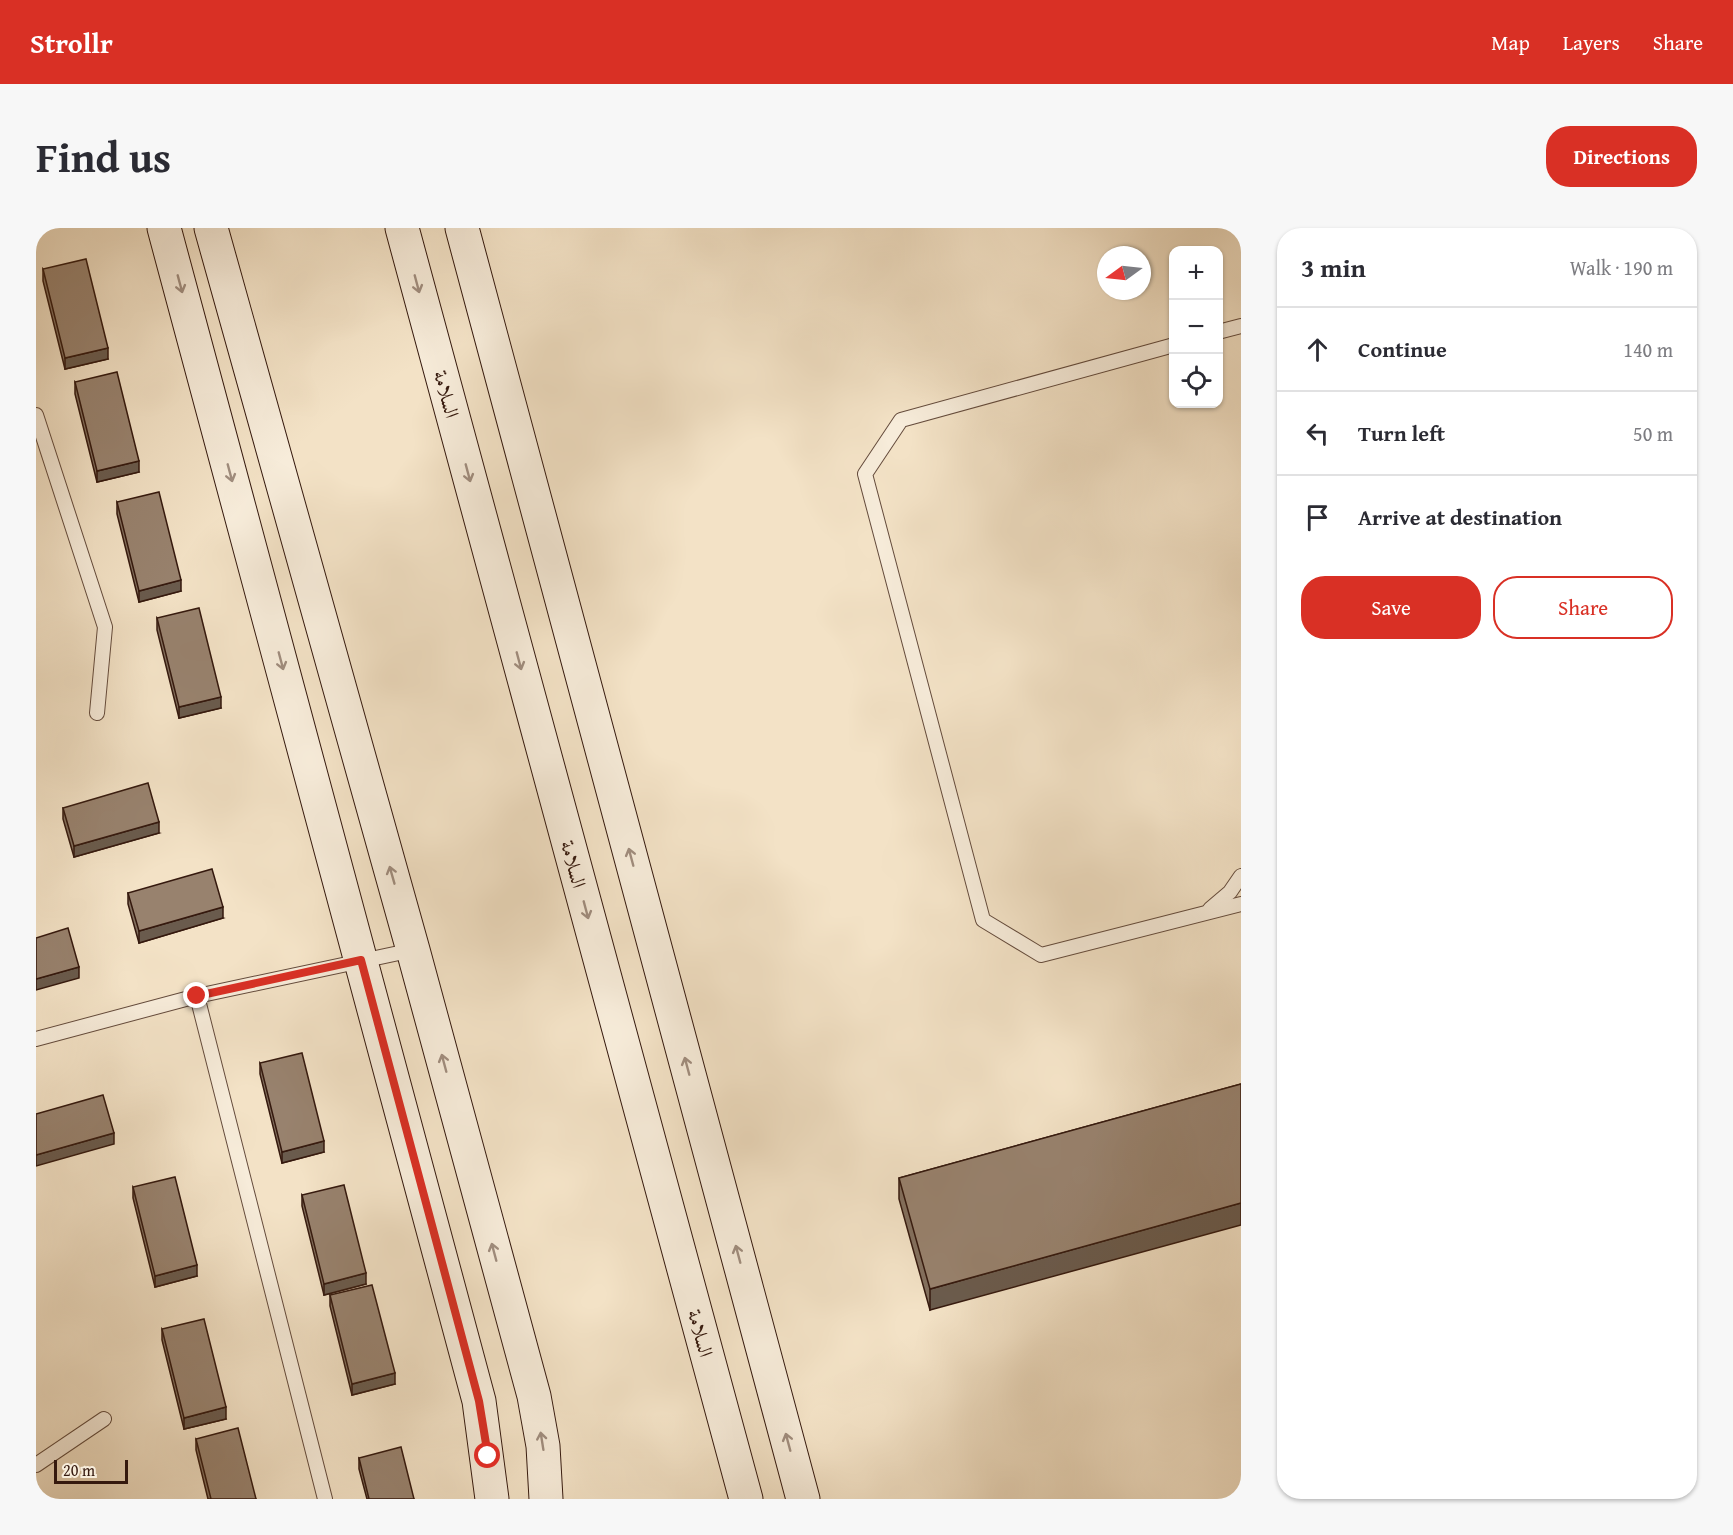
<!DOCTYPE html>
<meta charset="utf-8">
<style>
body{margin:0;font-family:"Gentium Book Plus",Amiri,serif;background:#f7f7f7;color:#2b2b33}
.controls{position:absolute;right:18px;top:18px;display:grid;overflow:hidden;border-radius:12px;box-shadow:0 2px 4px #0004}
.controls button{width:54px;height:54px;display:grid;place-items:center;padding:0;border:0;border-bottom:2px solid #e1e1e2;background:#fff;color:#2b2b33;font:30px sans-serif}
.compass{position:absolute;left:1061px;top:18px;width:54px;height:54px;border-radius:50%;background:#fff;box-shadow:0 2px 4px #0004;rotate:255deg}
.scale{position:absolute;left:18px;bottom:15px;width:74px;box-sizing:border-box;padding-left:6px;border:3px solid #35190e;border-top:0;font-size:16px;line-height:21px;white-space:nowrap;color:#35190e;-webkit-text-stroke:4px #f7ecda;paint-order:stroke}
.stop{position:absolute;width:18px;height:18px;margin:-14px;border:4px solid #d93025;border-radius:50%;background:#fff}
.stop.end{background:#d93025;border-color:#fff;box-shadow:0 2px 6px #0008}
.list{margin:0;padding:0;list-style:none}
h2{display:flex;justify-content:space-between;align-items:center;height:78px;margin:0;padding:0 24px;font-size:26px}
h2 small{font-size:20px;font-weight:400;color:#7c7c81}
.list li{display:grid;grid-template-columns:39px 1fr auto;gap:18px;align-items:center;box-sizing:border-box;height:84px;padding:0 24px;border-top:2px solid #e1e1e2}
.list b{display:block;font-size:22px;white-space:nowrap}
.list em{font-size:20px;font-style:normal;color:#7c7c81}
.actions{display:flex;gap:12px;padding:18px 24px}
.actions a{flex:1;padding:14px 0;border:2px solid #d93025;border-radius:24px;text-align:center;font-size:21px;color:#d93025}
.actions .main{background:#d93025;color:#fff}
.icon{flex:none;width:33px;height:33px;fill:none;stroke:currentColor;stroke-width:2;stroke-linecap:round;stroke-linejoin:round}
.map{position:relative;flex:none;width:1205px;height:1271px;overflow:hidden;border-radius:24px}
header{display:flex;align-items:center;gap:36px;box-sizing:border-box;height:84px;padding:0 30px;background:#d93025;color:#fff}
header strong{font-size:28px}
nav{display:flex;gap:33px;margin-inline-start:auto;font-size:21px}
.intro{display:flex;align-items:center;justify-content:space-between;box-sizing:border-box;height:144px;padding:0 36px}
h1{margin:0;font-size:42px}
.button{padding:15px 27px;border-radius:24px;background:#d93025;color:#fff;font-size:21px;font-weight:700}
main{display:flex;gap:36px;padding:0 36px}
aside{flex:1;background:#fff;border-radius:24px;box-shadow:0 2px 4px #0004}
.map>svg:first-child{display:block}
.lines{fill:none;stroke-linecap:round;stroke-linejoin:round}
.lane-casing{stroke:#644b3c;stroke-width:16}
.secondary-casing{stroke:#35190e;stroke-width:35}
.lane{stroke:#f7ecda;stroke-width:14}
.secondary{stroke:#f7ecda;stroke-width:33}
.wall{fill:#83705f;stroke:#35190e;stroke-width:1.5}
.shaded-wall{fill:#6a5b4d;stroke:#35190e;stroke-width:1.5}
.building{fill:#98826e;stroke:#35190e;stroke-width:1.5}
.oneway{stroke:#a08d7e}
.route{stroke:#d93025;stroke-width:8}
.labels{text-anchor:middle;dominant-baseline:central;stroke-width:5;stroke-linejoin:round;paint-order:stroke}
.street-label{font-size:20px;fill:#35190e;stroke:#f7ecda}
</style>
<header>
<strong>Strollr</strong>
<nav><a>Map</a><a>Layers</a><a>Share</a></nav>
</header>
<div class="intro"><h1>Find us</h1><a class="button">Directions</a></div>
<main>
<div class="map">
<svg width="1205" height="1271" viewBox="0 0 1205 1271">
<rect width="100%" height="100%" fill="#f3e2c6"/>
<filter id="stains"><feTurbulence type="fractalNoise" baseFrequency=".00333" numOctaves="4"/><feColorMatrix values="0 0 0 0 .2 0 0 0 0 .09 0 0 0 0 .02 0 0 0 .5 -.17"/></filter>
<radialGradient id="worn" r=".72"><stop offset=".6" stop-color="#630" stop-opacity="0"/><stop offset="1" stop-color="#630" stop-opacity=".3"/></radialGradient>
<g class="lines">
<defs>
<g id="lane">
<polyline points="1182,104 1205,98"/>
<polyline points="1138,117 865,192 829,246 947,692 1005,727 1205,676"/>
<polyline points="0,187 69,399 61,485"/>
<polyline points="1174,681 1194,664 1205,648"/>
<polyline points="161,768 289,1271"/>
<polyline points="0,811 161,768 377,722"/>
<polyline points="0,1237 68,1191"/>
</g>
<g id="secondary">
<polyline points="128,0 443,1173 456,1271"/>
<polyline points="175,0 377,722 498,1168 507,1218 510,1271"/>
<polyline points="366,0 710,1271"/>
<polyline points="426,0 767,1271"/>
</g>
</defs>
<!-- lane casing -->
<use href="#lane" class="lane-casing"/>
<!-- secondary casing -->
<use href="#secondary" class="secondary-casing"/>
<!-- lane -->
<use href="#lane" class="lane"/>
<!-- secondary -->
<use href="#secondary" class="secondary"/>
</g>
<!-- wall -->
<g class="wall">
<polygon points="7,41 72,131 29,141 7,53"/>
<polygon points="39,154 103,244 61,254 39,166"/>
<polygon points="81,274 145,363 103,374 81,286"/>
<polygon points="121,390 185,480 143,490 121,402"/>
<polygon points="27,580 123,605 38,629 27,591"/>
<polygon points="92,665 187,690 103,715 92,676"/>
<polygon points="224,835 288,924 246,935 224,846"/>
<polygon points="1205,856 894,1082 863,971 863,950"/>
<polygon points="97,959 161,1048 119,1059 97,970"/>
<polygon points="266,967 330,1056 288,1067 266,978"/>
<polygon points="294,1067 359,1156 316,1167 294,1078"/>
<polygon points="126,1101 190,1191 148,1201 126,1112"/>
<polygon points="160,1211 220,1271 172,1271 160,1222"/>
<polygon points="323,1230 378,1271 331,1271 323,1241"/>
</g>
<!-- shaded-wall -->
<g class="shaded-wall">
<polygon points="72,120 72,131 29,141 29,130"/>
<polygon points="103,233 103,244 61,254 61,243"/>
<polygon points="145,352 145,363 103,374 103,363"/>
<polygon points="185,469 185,480 143,490 143,479"/>
<polygon points="123,594 123,605 38,629 38,618"/>
<polygon points="187,679 187,690 103,715 103,703"/>
<polygon points="43,739 43,750 0,762 0,751"/>
<polygon points="78,905 78,916 0,938 0,927"/>
<polygon points="288,913 288,924 246,935 246,924"/>
<polygon points="1205,975 1205,997 894,1082 894,1061"/>
<polygon points="161,1037 161,1048 119,1059 119,1048"/>
<polygon points="330,1045 330,1056 288,1067 288,1056"/>
<polygon points="359,1145 359,1156 316,1167 316,1156"/>
<polygon points="190,1179 190,1191 148,1201 148,1190"/>
</g>
<!-- building -->
<g class="building">
<polygon points="50,31 72,120 29,130 7,41"/>
<polygon points="81,144 103,233 61,243 39,154"/>
<polygon points="123,264 145,352 103,363 81,274"/>
<polygon points="163,380 185,469 143,479 121,390"/>
<polygon points="112,555 123,594 38,618 27,580"/>
<polygon points="176,641 187,679 103,703 92,665"/>
<polygon points="32,700 43,739 0,751 0,710"/>
<polygon points="266,825 288,913 246,924 224,835"/>
<polygon points="1205,856 1205,975 894,1061 863,950"/>
<polygon points="67,867 78,905 0,927 0,886"/>
<polygon points="139,949 161,1037 119,1048 97,959"/>
<polygon points="308,957 330,1045 288,1056 266,967"/>
<polygon points="336,1057 359,1145 316,1156 294,1067"/>
<polygon points="168,1091 190,1179 148,1190 126,1101"/>
<polygon points="202,1200 220,1271 175,1271 160,1211"/>
<polygon points="365,1219 378,1271 333,1271 323,1230"/>
</g>
<!-- one-way arrows -->
<defs><path id="oneway-shaft" d="M-6 0H5M1.5-3L5.5 0L1.5 3" fill="none" stroke-width="1.6" stroke-linecap="round" stroke-linejoin="round" transform="scale(1.5)"/></defs>
<g class="oneway">
<use href="#oneway-shaft" transform="translate(144 56) rotate(75)"/>
<use href="#oneway-shaft" transform="translate(381 56) rotate(75)"/>
<use href="#oneway-shaft" transform="translate(194 245) rotate(75)"/>
<use href="#oneway-shaft" transform="translate(432 245) rotate(75)"/>
<use href="#oneway-shaft" transform="translate(245 433) rotate(75)"/>
<use href="#oneway-shaft" transform="translate(483 433) rotate(75)"/>
<use href="#oneway-shaft" transform="translate(595 629) rotate(-105)"/>
<use href="#oneway-shaft" transform="translate(356 647) rotate(-106)"/>
<use href="#oneway-shaft" transform="translate(550 682) rotate(75)"/>
<use href="#oneway-shaft" transform="translate(408 835) rotate(-105)"/>
<use href="#oneway-shaft" transform="translate(651 838) rotate(-105)"/>
<use href="#oneway-shaft" transform="translate(458 1024) rotate(-105)"/>
<use href="#oneway-shaft" transform="translate(702 1026) rotate(-105)"/>
<use href="#oneway-shaft" transform="translate(506 1213) rotate(-99)"/>
<use href="#oneway-shaft" transform="translate(752 1214) rotate(-105)"/>
</g>
<g class="lines">
<!-- route -->
<polyline class="route" points="161,768 325,732 443,1173 452,1228"/>
</g>
<g class="labels">
<!-- street labels -->
<g class="street-label">
<text transform="translate(411 166) rotate(75)">السلامة</text>
<text transform="translate(538 636) rotate(75)">السلامة</text>
<text transform="translate(665 1105) rotate(75)">السلامة</text>
</g>
</g>
<rect width="100%" height="100%" filter="url(#stains)"/>
<rect width="100%" height="100%" fill="url(#worn)"/>
</svg>
<div class="controls">
<button>+</button>
<button>−</button>
<button><svg class="icon" aria-label="locate" viewBox="0 0 24 24"><circle cx="12" cy="12" r="6"/><path d="M12 2v4M12 18v4M2 12h4M18 12h4"/></svg></button>
</div>
<svg class="compass" viewBox="-18 -18 36 36"><path d="M0-13l5 13h-10z" fill="#e53935"/><path d="M0 13l5-13h-10z" fill="#7c7c81"/></svg>
<div class="scale">20 m</div>
<div class="stop" style="left:452px;top:1228px"></div>
<div class="stop end" style="left:161px;top:768px"></div>
</div>
<aside>
<h2>3 min<small>Walk · 190 m</small></h2>
<ul class="list">
<li><svg class="icon" aria-label="ahead" viewBox="0 0 24 24"><path d="M12 20V5M6 11l6-6 6 6"/></svg><div><b>Continue</b></div><em>140 m</em></li>
<li><svg class="icon" aria-label="left" viewBox="0 0 24 24"><path d="M17 20v-9H6M10 6l-5 5 5 5"/></svg><div><b>Turn left</b></div><em>50 m</em></li>
<li><svg class="icon" aria-label="arrive" viewBox="0 0 24 24"><path d="M6 21V4h12l-3 4 3 4H6"/></svg><div><b>Arrive at destination</b></div></li>
</ul>
<div class="actions"><a class="main">Save</a><a>Share</a></div>
</aside>
</main>
